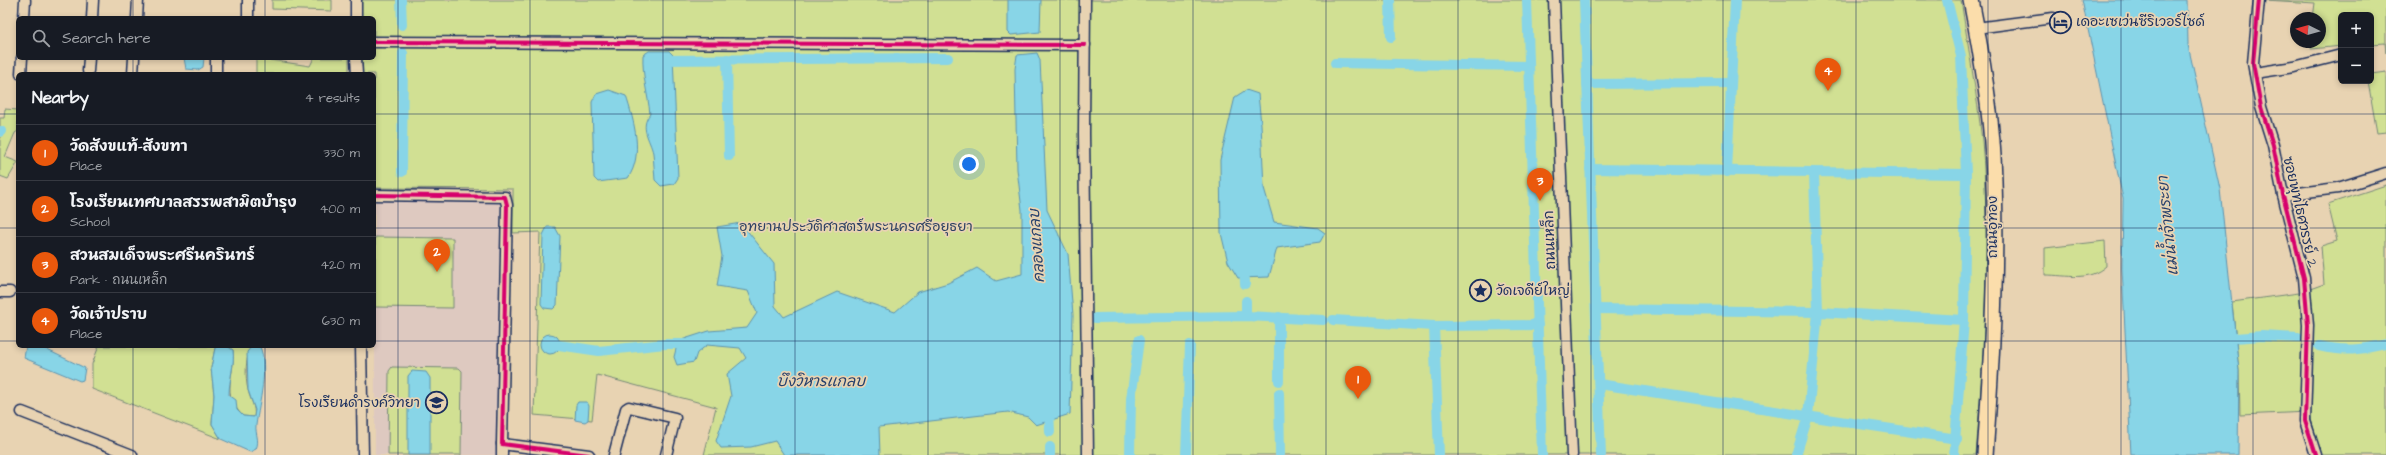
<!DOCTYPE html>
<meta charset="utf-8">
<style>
body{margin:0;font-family:"Architects Daughter","Playpen Sans Thai",sans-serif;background:#242831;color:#f1f3f6}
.controls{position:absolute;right:12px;top:12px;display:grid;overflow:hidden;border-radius:6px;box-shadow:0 2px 6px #0003}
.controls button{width:36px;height:36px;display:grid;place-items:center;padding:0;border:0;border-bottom:1px solid #363941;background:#171b24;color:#f1f3f6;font:20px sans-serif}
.compass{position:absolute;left:2290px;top:12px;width:36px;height:36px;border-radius:50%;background:#171b24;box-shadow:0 2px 6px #0003;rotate:275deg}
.you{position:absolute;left:969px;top:164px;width:14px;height:14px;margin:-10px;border:3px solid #fff;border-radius:50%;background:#1a73e8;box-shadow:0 0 0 6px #1a73e833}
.badge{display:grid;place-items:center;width:26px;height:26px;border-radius:50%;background:#ea580c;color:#fff;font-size:13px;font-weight:700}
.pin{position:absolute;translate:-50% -33px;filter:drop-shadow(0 1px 2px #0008)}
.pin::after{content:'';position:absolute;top:21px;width:14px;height:12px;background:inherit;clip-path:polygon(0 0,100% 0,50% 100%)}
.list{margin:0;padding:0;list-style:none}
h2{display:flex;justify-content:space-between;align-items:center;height:52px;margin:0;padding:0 16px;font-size:17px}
h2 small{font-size:13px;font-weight:400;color:#9ea1a6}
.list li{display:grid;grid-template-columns:26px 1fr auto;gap:12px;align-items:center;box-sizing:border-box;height:56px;padding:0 16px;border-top:1px solid #363941}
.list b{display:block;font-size:15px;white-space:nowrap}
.list p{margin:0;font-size:13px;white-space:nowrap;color:#9ea1a6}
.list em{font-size:13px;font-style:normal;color:#9ea1a6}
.icon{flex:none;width:22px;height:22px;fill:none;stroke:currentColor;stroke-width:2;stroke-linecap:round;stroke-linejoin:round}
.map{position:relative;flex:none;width:2386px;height:455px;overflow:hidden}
.search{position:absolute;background:#171b24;box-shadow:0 2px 6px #0003;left:16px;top:16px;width:360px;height:44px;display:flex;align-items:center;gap:10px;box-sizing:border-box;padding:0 14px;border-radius:6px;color:#9ea1a6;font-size:15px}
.panel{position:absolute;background:#171b24;box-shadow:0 2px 6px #0003;left:16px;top:72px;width:360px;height:276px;border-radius:6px}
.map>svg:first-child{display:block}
.built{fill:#dec9c0}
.green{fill:#d1e093;stroke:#768878}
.water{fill:#88d5e7;stroke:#5c93b0}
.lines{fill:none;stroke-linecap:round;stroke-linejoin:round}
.canal{stroke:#88d5e7;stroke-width:10}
.street-casing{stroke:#1b2f5e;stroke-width:13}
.primary-casing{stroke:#1b2f5e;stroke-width:18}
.street{stroke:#e8d3b2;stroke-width:10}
.primary{stroke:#fbddab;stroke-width:15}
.cycleway-casing{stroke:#e8d3b2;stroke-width:6}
.cycleway{stroke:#d6006c;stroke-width:4}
.grid{fill:none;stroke:#1b2f5e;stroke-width:1;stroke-opacity:0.55}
.labels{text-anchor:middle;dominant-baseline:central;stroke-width:3.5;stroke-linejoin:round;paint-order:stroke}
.poi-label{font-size:14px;fill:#1b2f5e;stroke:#e8d3b2;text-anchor:start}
.street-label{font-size:14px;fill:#1b2f5e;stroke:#e8d3b2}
.park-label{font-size:14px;fill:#2d4163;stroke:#e8d3b2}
.water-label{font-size:15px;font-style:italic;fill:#26406c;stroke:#e8d3b2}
</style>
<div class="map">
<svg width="2386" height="455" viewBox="0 0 2386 455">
<rect width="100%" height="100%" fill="#e8d3b2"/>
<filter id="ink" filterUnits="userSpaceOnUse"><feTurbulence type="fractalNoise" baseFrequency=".025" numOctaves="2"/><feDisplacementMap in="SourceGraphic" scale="8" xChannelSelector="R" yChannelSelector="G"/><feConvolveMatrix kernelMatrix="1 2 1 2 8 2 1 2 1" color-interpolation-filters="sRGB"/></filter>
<g filter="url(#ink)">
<!-- built -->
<polygon class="built" points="375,198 501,202 496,455 375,455"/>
<!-- green -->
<g class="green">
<polygon points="272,0 332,0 332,11 272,9"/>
<path d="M361 0H1961C1968 47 1977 94 1982 141 1991 245 1984 351 1976 455H704L716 407 597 375 592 420 534 415 540 232 513 233V189L374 188V74H362V58H374V18H361Z"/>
<polygon points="2265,0 2386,0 2386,53 2385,43 2371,44 2371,15 2341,15 2341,46 2311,49 2311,42 2320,42 2320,18 2313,18 2315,3"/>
<polygon points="256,58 310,66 314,58 349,58 349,74 256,74"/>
<polygon points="2386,72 2386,132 2377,133 2368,81 2371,81 2371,74"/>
<polygon points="5,109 18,110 18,131 15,133 5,157 18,162 8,179 0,176 0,118 4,118"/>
<polygon points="2386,185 2386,455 2321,455 2309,412 2240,415 2239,371 2232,302 2299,293 2324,284 2321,246 2337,241 2328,204"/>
<polygon points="375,237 453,238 453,308 375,307"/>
<path d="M2105 241 2106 266C2088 282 2068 275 2045 275V248Z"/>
<polygon points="99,346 218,346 215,348 211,368 214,395 212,424 221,439 92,389 92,364"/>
<path d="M227 346H252C245 355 245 378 248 390 250 400 256 406 254 417L243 416C219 392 236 377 233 350Z"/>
<polygon points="392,367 459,368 462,371 461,455 388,455 389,371"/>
</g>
<!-- water -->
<g class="water">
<polygon points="1008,0 1041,0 1040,32 1011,35 1008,32"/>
<polygon points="2082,0 2187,0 2188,45 2220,189 2239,371 2238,455 2131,455 2122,268 2123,199"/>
<path d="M649 51H669L673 55 678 178 674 184 661 186 655 180C654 171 654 162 653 153 650 139 639 128 650 114 648 94 642 76 643 55Z"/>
<polygon points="1037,53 1040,60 1047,210 1068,254 1073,315 1070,414 1036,425 1028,417 1008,412 879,427 880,455 784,455 775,441 751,447 721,448 716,441 731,396 727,374 746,358 740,348 707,345 697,353 694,362 677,365 674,357 678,341 709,331 747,328 757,313 748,291 717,286 722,256 717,227 741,223 774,264 775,306 784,317 837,292 895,312 918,292 948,283 977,268 996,281 1022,274 1022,210 1017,169 1015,69 1017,55"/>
<polygon points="184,58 204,58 203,67 198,70 186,69"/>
<path d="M609 90 626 96C634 121 644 155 628 178L598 182 594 178 592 102 596 94Z"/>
<polygon points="1246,90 1258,94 1261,124 1264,188 1274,222 1318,228 1325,233 1320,242 1277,248 1269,277 1238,278 1228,262 1221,233 1220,160 1235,97"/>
<polygon points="547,227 555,227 560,236 557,305 553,309 544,308 541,304 543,235"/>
<circle cx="550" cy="344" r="10"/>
<polygon points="26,346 39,346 85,368 83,380 80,381 24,358"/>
<path d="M218 346H227L233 350C235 365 229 379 229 395L236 400 237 410 243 416 254 417 255 410 248 390 247 352 252 346 260 347C269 367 259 404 256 425 255 434 260 440 256 449L250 452 221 439 212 424 214 395 211 368 215 348Z"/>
<polygon points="412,371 426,372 430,378 430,455 408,455 408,376"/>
<polygon points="578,402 587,402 589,406 588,420 585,422 575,420 576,405"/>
</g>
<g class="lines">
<!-- canal -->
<g class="canal">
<polyline points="401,0 402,25"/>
<polyline points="1390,0 1391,37"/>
<polyline points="1527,0 1542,455"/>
<polyline points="1584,0 1601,455"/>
<polyline points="1947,0 1961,56 1966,174 1964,320 1954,455"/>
<polyline points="727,59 729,156"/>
<polyline points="660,60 948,58"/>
<polyline points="1335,63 1529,66"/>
<polyline points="1587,84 1731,83"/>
<polyline points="0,132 1,131"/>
<polyline points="1590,169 1966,174"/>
<polyline points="402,172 403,53"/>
<polyline points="1727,172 1735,0"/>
<polyline points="1244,265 1245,284"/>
<polyline points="1246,301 1246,316"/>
<polyline points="1596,309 1818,312 1964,320"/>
<polyline points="1279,317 1279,381"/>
<polyline points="1095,318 1246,316 1323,320"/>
<polyline points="1333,320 1434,326 1439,455"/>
<polyline points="1434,326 1538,325"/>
<polyline points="2222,339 2262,336 2298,338"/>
<polyline points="552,344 599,351 665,344 691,344"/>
<path d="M2319 346C2346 352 2360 350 2386 344"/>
<polyline points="1599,384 1957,439"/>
<polyline points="1279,393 1280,455"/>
<polyline points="1049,408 1050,432"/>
<polyline points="1050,447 1050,455"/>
<polyline points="1130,455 1131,399 1139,340"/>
<polyline points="1186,455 1190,345"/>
<polyline points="1796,455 1808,416 1818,312 1814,173"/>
</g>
<defs>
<g id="street">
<polyline points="356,0 356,18"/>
<polyline points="1085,0 1084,133 1088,455"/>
<polyline points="1554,0 1572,455"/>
<polyline points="2259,0 2253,63 2261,107 2273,145 2283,195 2304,278 2308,325 2305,421 2316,455"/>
<polyline points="24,18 25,0"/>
<polyline points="92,18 93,0"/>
<polyline points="137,18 138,0"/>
<polyline points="248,18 248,0"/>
<polyline points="1976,28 2053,18"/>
<polyline points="374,42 1085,45"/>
<polyline points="356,58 357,74"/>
<polyline points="88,71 89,58"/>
<polyline points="2255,73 2294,67 2341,55"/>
<polyline points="21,74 22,58"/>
<polyline points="133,74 134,58"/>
<polyline points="216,74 216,58"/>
<polyline points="374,195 505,197 507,205 502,444 589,455"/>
<polyline points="2283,195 2338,188 2386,173"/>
<polyline points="0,292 10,292"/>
<polyline points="361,346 363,455"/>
<polyline points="22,412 132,455"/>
<polyline points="502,455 502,444"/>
<polyline points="614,455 626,409 629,407 675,418 666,455"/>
</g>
<path id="primary" d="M1971 0C1981 51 1990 104 1993 156 1998 255 1992 356 1985 455"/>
</defs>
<!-- street casing -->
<use href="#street" class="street-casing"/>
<!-- primary casing -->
<use href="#primary" class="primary-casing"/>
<!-- street -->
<use href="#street" class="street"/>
<!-- primary -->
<use href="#primary" class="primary"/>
<defs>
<g id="cycleway">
<polyline points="2259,0 2253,63 2261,107 2273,145 2283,195 2304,278 2308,325 2305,421 2316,455"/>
<polyline points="374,42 1085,45"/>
<polyline points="374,195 505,197 507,205 502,444 589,455"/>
</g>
</defs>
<!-- cycleway casing -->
<use href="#cycleway" class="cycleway-casing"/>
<!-- cycleway -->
<use href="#cycleway" class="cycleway"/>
</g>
</g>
<!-- grid -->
<path class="grid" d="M133 0V18M265 0V18M398 0V455M530 0V455M663 0V455M795 0V455M928 0V455M1060 0V455M1193 0V455M1326 0V455M1458 0V455M1591 0V455M1723 0V455M1856 0V455M1988 0V455M2121 0V455M2253 0V455M133 58V74M265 58V74M0 114H18M374 114H2386M0 228H18M374 228H2386M0 341H18M374 341H2386M133 346V455M265 346V455"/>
<!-- icons -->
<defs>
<symbol id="hotel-ring" viewBox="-11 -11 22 22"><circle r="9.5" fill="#e8d3b2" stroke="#1b2f5e" stroke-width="1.5"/><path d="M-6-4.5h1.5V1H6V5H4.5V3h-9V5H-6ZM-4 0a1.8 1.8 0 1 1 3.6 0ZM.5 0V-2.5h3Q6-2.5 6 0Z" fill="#1b2f5e"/></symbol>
<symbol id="sight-ring" viewBox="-11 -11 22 22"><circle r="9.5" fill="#e8d3b2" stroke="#1b2f5e" stroke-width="1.5"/><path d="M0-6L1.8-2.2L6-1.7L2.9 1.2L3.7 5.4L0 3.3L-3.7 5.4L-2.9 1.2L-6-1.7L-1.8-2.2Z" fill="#1b2f5e"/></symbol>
<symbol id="school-ring" viewBox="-11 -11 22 22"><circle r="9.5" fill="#e8d3b2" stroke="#1b2f5e" stroke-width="1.5"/><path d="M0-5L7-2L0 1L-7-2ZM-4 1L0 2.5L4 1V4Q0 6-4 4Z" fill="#1b2f5e"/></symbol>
</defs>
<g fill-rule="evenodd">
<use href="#hotel-ring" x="2048" y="10" width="25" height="25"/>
<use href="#sight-ring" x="1468" y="278" width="25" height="25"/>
<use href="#school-ring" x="424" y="390" width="25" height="25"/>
</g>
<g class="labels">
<!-- poi labels -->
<g class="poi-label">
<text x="2076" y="22">เดอะเซเว่นซีริเวอร์ไซด์</text>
<text x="1496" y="291">วัดเจดีย์ใหญ่</text>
<text x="420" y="403" text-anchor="end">โรงเรียนดำรงค์วิทยา</text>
</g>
<!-- street labels -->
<g class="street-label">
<text transform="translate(2300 212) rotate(77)">ซอยพุทไธศวรรย์ 2</text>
<text transform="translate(1993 227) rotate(-90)">ถนนอู่ทอง</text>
<text transform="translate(1550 240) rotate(-92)">ถนนเหล็ก</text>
</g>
<!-- park labels -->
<g class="park-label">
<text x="856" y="227">อุทยานประวัติศาสตร์พระนครศรีอยุธยา</text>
</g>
<!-- water labels -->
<g class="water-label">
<text transform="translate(2168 226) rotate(-96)">แม่น้ำเจ้าพระยา</text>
<text transform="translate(1037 246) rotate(-94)">คลองแกลบ</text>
<text x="821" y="381">บึงวิหารแกลบ</text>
</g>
</g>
</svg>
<div class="controls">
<button>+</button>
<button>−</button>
</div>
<svg class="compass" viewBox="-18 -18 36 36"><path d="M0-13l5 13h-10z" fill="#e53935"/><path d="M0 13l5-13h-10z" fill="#9ea1a6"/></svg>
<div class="you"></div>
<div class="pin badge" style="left:1358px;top:399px">1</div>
<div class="pin badge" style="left:437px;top:272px">2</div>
<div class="pin badge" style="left:1540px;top:201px">3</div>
<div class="pin badge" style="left:1828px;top:91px">4</div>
<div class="search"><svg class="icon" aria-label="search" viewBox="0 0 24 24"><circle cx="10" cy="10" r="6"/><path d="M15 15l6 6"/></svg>Search here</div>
<section class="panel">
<h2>Nearby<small>4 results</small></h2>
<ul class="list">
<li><span class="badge">1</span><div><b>วัดสังขแท้–สังขทา</b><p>Place</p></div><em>330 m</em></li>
<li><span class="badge">2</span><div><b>โรงเรียนเทศบาลสรรพสามิตบำรุง</b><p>School</p></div><em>400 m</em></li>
<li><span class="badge">3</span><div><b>สวนสมเด็จพระศรีนครินทร์</b><p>Park · ถนนเหล็ก</p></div><em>420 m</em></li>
<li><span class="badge">4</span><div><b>วัดเจ้าปราบ</b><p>Place</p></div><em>630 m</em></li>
</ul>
</section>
</div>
